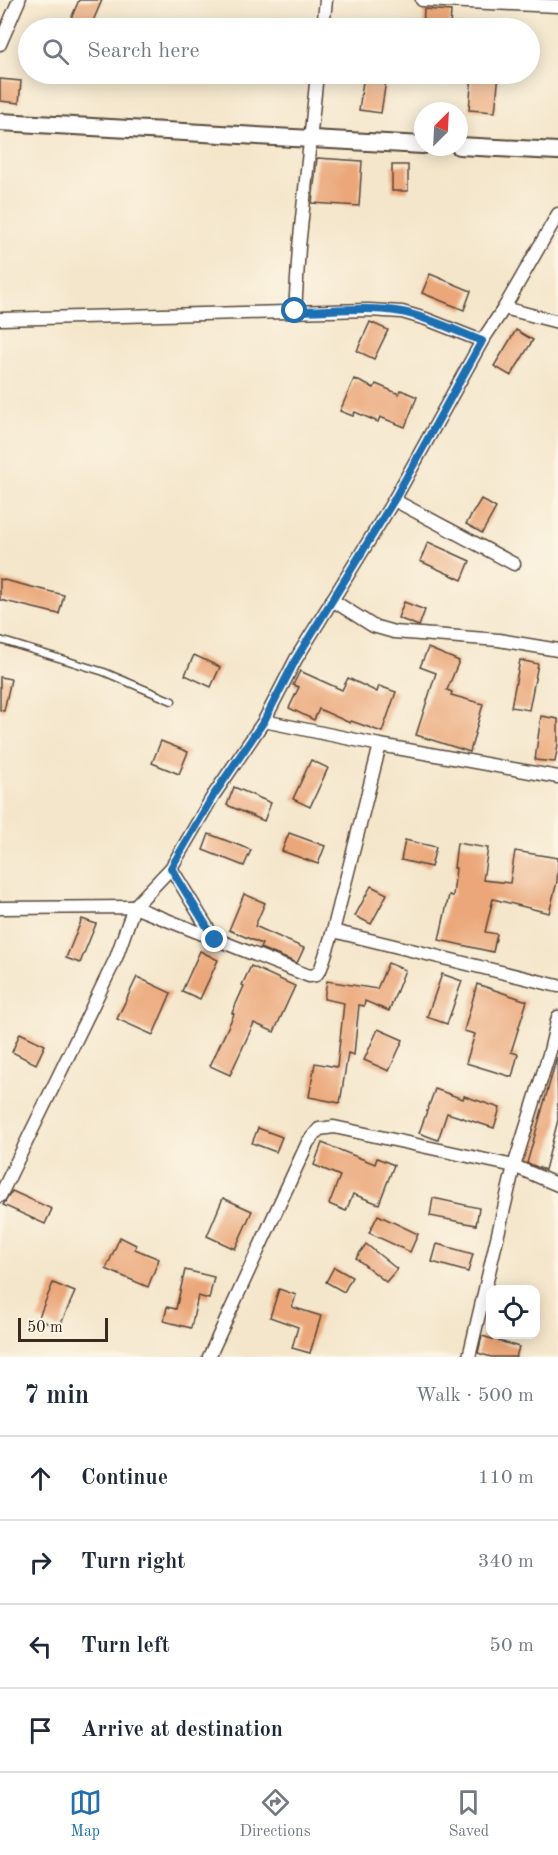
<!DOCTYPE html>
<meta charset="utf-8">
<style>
body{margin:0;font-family:"Old Standard TT",serif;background:#f6f6f7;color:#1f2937}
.controls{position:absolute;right:18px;bottom:18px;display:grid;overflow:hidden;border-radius:12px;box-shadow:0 3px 15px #0003}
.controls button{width:54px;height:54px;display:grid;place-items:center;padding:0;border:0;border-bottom:2px solid #e0e1e3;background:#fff;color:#1f2937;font:30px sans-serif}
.compass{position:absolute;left:414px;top:102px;width:54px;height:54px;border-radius:50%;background:#fff;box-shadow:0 3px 15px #0003;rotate:24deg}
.scale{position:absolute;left:18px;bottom:15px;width:90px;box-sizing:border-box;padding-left:6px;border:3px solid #3b2a1e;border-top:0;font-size:16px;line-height:21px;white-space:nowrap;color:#3b2a1e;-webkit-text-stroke:4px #fcf5e5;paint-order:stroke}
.stop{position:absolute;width:18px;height:18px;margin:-14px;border:4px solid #1f6fb2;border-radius:50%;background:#fff}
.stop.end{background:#1f6fb2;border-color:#fff;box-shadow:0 2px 6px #0008}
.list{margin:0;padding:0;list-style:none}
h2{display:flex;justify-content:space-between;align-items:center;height:78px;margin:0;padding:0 24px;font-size:26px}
h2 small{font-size:20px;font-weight:400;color:#747a83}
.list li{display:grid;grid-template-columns:39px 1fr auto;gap:18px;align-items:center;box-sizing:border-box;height:84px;padding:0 24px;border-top:2px solid #e0e1e3}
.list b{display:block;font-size:22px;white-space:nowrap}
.list em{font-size:20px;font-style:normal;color:#747a83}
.icon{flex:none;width:33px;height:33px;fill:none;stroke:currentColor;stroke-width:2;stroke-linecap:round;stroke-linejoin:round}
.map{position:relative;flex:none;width:558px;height:1357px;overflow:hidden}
.search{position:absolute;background:#fff;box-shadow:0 3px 15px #0003;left:18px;right:18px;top:18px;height:66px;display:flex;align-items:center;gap:15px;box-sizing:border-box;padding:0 21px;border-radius:33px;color:#747a83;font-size:22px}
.sheet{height:414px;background:#fff}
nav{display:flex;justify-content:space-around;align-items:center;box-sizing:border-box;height:84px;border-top:2px solid #e0e1e3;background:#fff;font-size:16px;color:#747a83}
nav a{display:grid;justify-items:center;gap:3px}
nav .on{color:#1f6fb2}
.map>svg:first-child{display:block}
.building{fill:#eba779}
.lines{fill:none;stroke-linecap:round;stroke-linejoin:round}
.service-casing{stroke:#574638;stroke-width:9}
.minor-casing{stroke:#574638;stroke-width:15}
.tertiary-casing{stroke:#574638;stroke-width:20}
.service{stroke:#fff;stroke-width:6}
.minor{stroke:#fff;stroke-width:12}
.tertiary{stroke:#fff;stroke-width:16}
.route{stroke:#1f6fb2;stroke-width:8}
</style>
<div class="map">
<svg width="558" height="1357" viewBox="0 0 558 1357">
<rect width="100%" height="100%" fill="#fcf5e5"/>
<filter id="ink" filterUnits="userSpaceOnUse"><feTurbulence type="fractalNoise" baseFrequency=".0167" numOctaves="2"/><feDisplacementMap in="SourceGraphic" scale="12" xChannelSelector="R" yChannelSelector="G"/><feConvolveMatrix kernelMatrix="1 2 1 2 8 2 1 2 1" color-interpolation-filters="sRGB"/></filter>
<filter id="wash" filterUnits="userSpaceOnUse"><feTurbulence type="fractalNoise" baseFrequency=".008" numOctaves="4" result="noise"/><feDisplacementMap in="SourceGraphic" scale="24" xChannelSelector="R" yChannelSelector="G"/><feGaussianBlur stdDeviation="1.35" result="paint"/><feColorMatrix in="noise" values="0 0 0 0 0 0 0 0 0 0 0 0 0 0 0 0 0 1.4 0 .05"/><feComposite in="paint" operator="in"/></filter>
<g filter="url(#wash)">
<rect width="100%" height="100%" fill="#f4e6cb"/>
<g id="blocks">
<!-- building -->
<g class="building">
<polygon points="79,0 102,0 90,28 70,21"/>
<polygon points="424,9 451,11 450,28 423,28"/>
<polygon points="364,74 387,74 381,113 359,110"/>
<polygon points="472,74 499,74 495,112 469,110"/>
<polygon points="0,79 21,81 19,103 0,101"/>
<polygon points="317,158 362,161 359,206 312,203"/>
<rect x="392" y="165" width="16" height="26"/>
<polygon points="430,274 471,291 464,310 422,293"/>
<polygon points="370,322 388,330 374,359 357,351"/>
<polygon points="516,330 533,340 511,376 494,366"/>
<polygon points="354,379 374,388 376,384 399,394 401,390 417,397 405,427 380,417 378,422 355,412 353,416 340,411"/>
<polygon points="481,499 496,508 482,533 466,524"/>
<polygon points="428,542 470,561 462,580 420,561"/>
<polygon points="0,579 64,595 59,614 0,600"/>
<polygon points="404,602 425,610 419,626 398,618"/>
<polygon points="428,648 459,661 447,690 452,692 451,695 483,704 470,752 416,735 436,673 420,667"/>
<polygon points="194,655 220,667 211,687 185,675"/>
<polygon points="520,660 538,664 529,710 511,707"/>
<polygon points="300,671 342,690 348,678 377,692 379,686 396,692 382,732 351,721 350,723 319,709 314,720 289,708 299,687 293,685"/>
<polygon points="0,677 11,679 4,711 0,710"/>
<polygon points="541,716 558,719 558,745 555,762 535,760"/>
<polygon points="161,741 188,752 179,774 152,763"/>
<polygon points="311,760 328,768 310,807 293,799"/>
<polygon points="234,787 271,803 264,821 227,805"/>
<polygon points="289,833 325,846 318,864 282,851"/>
<polygon points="209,834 251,850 244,866 203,850"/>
<polygon points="405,840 436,847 431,867 401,860"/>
<polygon points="457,843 488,848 483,880 510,883 515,851 558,858 557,882 549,913 493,899 485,932 497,934 493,952 439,940 449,895 453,896 456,868 454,868"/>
<polygon points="371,886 387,894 371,924 355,916"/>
<polygon points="244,894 265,903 255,926 304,948 297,963 260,948 262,944 229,930"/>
<polygon points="82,919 96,924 80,963 66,958"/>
<polygon points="200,951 218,960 200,999 182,991"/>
<polygon points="388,963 405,970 389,1011 365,1001 364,1006 359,1005 354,1055 348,1053 340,1103 309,1097 315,1063 337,1067 344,1003 324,999 327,981 377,989"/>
<polygon points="251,966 295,986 274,1032 254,1023 230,1075 210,1066 234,1014 232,1013 244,986 242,985"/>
<polygon points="442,974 462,981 447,1024 427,1017"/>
<polygon points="137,977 171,993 153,1035 117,1019"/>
<polygon points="477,984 527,1001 511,1052 518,1054 512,1077 466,1063 475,1034 464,1031"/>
<polygon points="378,1029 403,1040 389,1071 364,1060"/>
<polygon points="20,1033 45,1045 36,1064 12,1052"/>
<polygon points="557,1057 558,1120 545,1170 527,1163"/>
<polygon points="435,1089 463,1099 464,1096 500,1108 494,1128 447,1113 438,1140 419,1133"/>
<polygon points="258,1128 282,1137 276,1152 252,1143"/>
<polygon points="322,1143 375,1164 377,1158 394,1165 379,1204 353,1194 346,1211 329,1204 340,1176 314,1165"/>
<polygon points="12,1191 52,1209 45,1224 3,1205"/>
<polygon points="223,1198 252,1211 235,1249 207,1236"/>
<polygon points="433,1198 479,1208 476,1225 430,1216"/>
<polygon points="378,1215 418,1234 410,1252 369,1233"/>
<polygon points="120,1237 136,1245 135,1249 159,1259 148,1287 106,1269"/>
<polygon points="366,1244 397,1269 386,1282 356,1258"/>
<polygon points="437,1244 473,1254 468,1272 432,1262"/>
<polygon points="334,1267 352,1277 344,1292 326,1282"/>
<polygon points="185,1270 214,1277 209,1299 198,1296 191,1328 164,1321 167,1307 176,1309"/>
<polygon points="53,1283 75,1292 59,1328 38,1319"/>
<polygon points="279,1289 296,1295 292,1307 321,1316 310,1353 292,1348 298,1327 270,1317"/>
<polygon points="482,1336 519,1347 516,1357 491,1357 478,1353"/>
</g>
</g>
</g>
<g filter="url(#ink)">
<use href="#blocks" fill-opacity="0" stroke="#574638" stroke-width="1.5"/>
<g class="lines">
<defs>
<polyline id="service" points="0,640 104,672 172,701"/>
<g id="minor">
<polyline points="422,0 558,6"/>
<polyline points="323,28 326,0"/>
<polyline points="0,44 19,0"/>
<polyline points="504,308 558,322"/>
<polyline points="295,311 299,247 317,74"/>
<polyline points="0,319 369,310 402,312 426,319 482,341"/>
<polyline points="394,500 514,564"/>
<polyline points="332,600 373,626 394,632 499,640 558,650"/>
<polyline points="264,721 380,745 558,777"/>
<polyline points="171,868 215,940"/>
<polyline points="0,908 134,907 309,976 316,975 321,968 333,931 380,745"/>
<polyline points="333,931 558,986"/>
<polyline points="0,1196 116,958 134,907 171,868 213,796 264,721 296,659 394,500 482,341 504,308 558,214"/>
<polyline points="209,1357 308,1142 319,1129 334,1127 514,1166 558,1185"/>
<polyline points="469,1357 514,1166 550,1051 558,1017"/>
</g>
<g id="tertiary">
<polyline points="0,122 423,145"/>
<polyline points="459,146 558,151"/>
</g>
</defs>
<!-- service casing -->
<use href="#service" class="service-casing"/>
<!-- minor casing -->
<use href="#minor" class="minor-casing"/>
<!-- tertiary casing -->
<use href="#tertiary" class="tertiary-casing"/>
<!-- service -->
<use href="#service" class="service"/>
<!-- minor -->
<use href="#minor" class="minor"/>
<!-- tertiary -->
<use href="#tertiary" class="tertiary"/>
</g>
</g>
<g class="lines" filter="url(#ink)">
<!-- route -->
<path class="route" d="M215 940 171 868 213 796 264 721 296 659 394 500 482 341C456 331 430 318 402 312 368 306 330 311 295 311"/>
</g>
</svg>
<div class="controls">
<button><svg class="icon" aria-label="locate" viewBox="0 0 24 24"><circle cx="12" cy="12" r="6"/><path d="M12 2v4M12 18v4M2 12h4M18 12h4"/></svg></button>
</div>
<svg class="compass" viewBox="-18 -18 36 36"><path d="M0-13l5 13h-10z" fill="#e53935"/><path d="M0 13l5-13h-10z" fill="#747a83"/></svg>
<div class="scale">50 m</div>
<div class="stop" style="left:295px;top:311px"></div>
<div class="stop end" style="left:215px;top:940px"></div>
<div class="search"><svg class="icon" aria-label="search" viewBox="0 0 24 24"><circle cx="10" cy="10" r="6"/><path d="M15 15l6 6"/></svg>Search here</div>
</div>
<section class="sheet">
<h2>7 min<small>Walk · 500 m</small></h2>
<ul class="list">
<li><svg class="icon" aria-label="ahead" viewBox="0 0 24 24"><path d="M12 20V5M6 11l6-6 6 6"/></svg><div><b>Continue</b></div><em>110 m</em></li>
<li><svg class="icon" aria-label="right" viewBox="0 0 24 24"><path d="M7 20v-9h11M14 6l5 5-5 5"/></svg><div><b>Turn right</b></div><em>340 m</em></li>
<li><svg class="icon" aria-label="left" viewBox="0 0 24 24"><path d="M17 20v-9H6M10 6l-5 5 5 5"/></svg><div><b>Turn left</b></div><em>50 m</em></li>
<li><svg class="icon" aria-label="arrive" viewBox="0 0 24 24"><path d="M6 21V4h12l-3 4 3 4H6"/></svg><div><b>Arrive at destination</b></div></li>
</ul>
</section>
<nav>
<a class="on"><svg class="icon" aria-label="map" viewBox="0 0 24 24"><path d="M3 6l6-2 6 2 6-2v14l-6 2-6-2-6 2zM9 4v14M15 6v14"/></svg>Map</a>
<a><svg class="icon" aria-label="directions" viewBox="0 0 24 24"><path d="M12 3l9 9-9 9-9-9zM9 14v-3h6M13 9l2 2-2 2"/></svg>Directions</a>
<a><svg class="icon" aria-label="saved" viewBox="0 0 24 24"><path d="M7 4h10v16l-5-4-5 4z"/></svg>Saved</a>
</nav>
